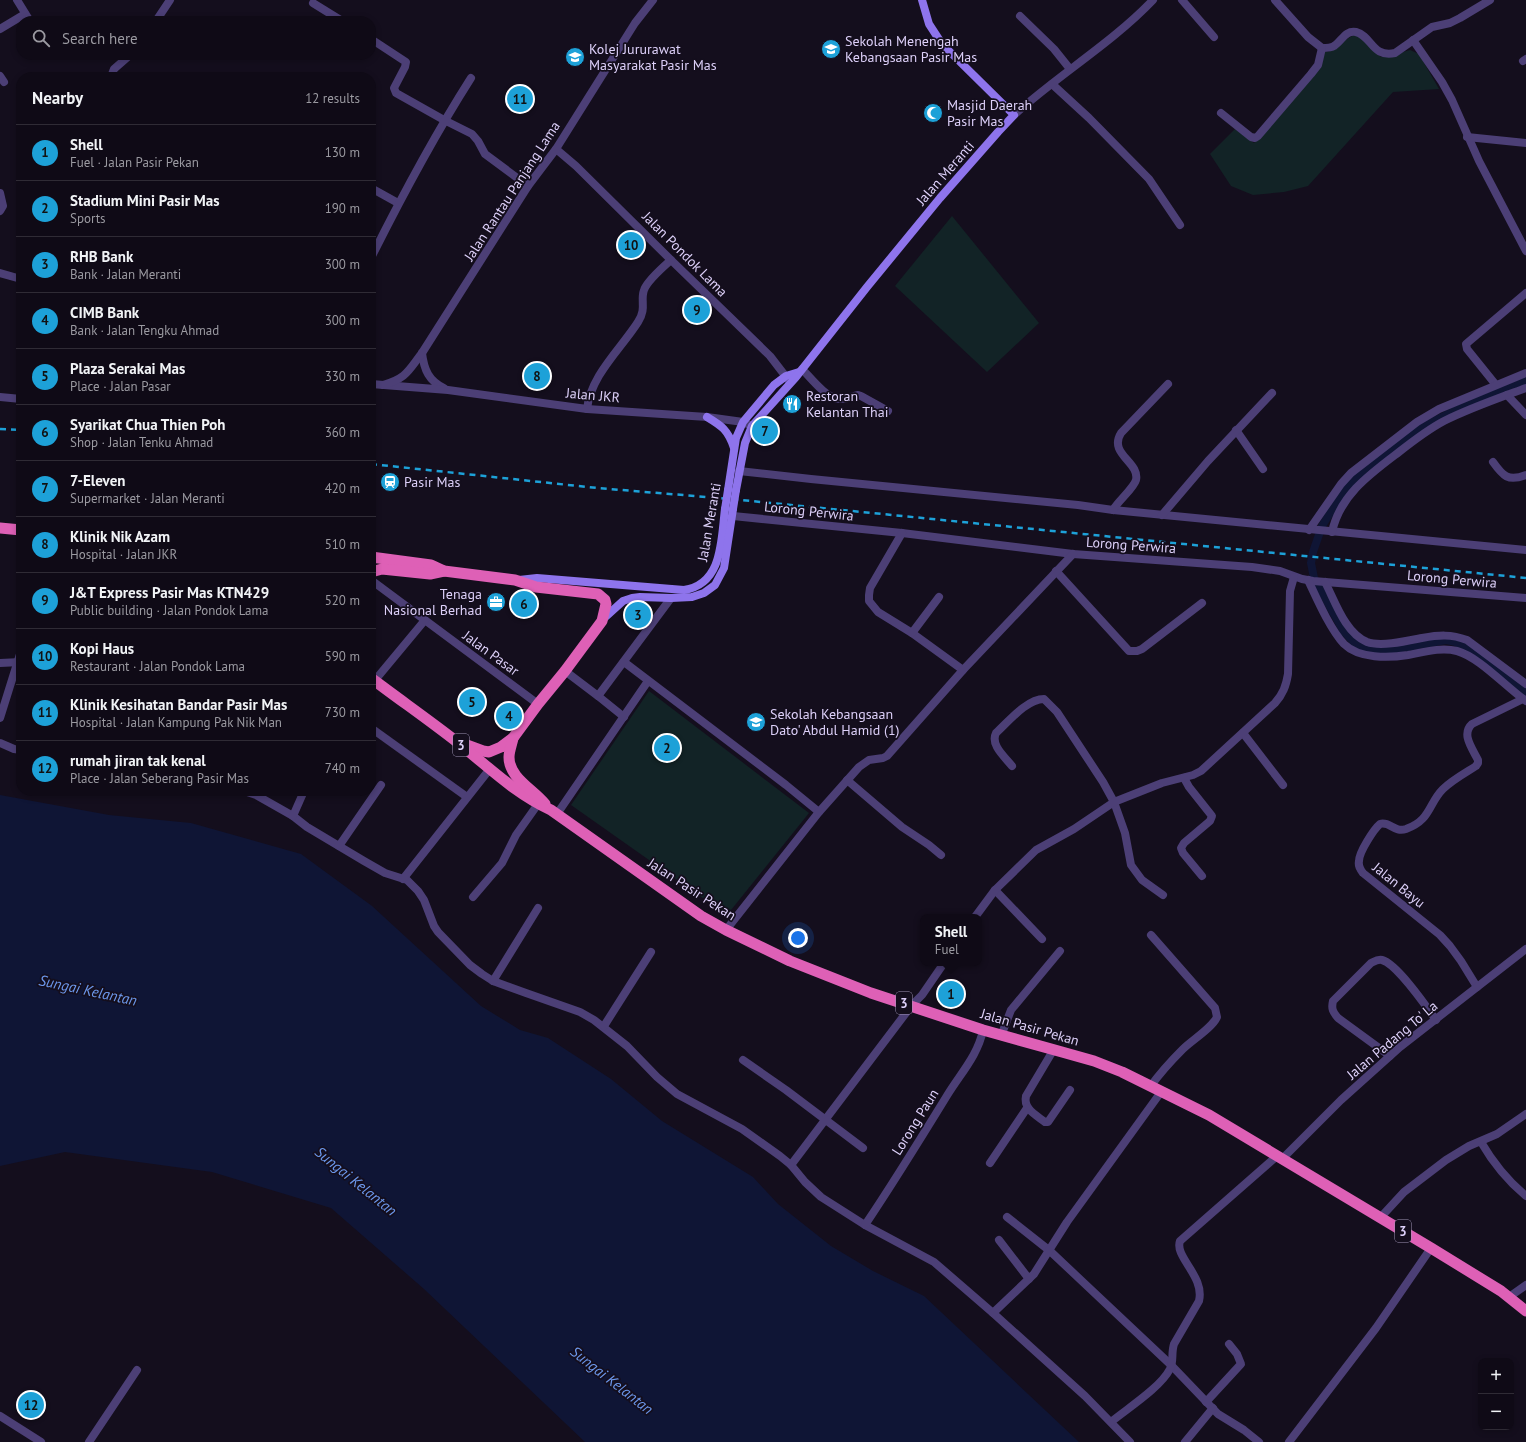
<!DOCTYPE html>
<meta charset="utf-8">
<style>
body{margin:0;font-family:"PT Sans",sans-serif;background:#1d1823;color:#f1f3f6}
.controls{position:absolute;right:12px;bottom:12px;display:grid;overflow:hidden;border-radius:8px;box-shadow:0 2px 6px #0003}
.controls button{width:36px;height:36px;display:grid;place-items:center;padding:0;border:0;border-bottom:1px solid #2f2b35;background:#0f0a16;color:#f1f3f6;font:20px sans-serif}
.you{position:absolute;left:798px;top:938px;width:14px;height:14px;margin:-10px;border:3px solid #fff;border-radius:50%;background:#1a73e8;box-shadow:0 0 0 6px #1a73e833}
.badge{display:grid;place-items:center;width:26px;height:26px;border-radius:50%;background:#1da1d8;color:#111;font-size:13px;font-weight:700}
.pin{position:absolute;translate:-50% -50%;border:2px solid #fff;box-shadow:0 1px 4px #0006}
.popup{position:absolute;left:920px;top:914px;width:62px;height:52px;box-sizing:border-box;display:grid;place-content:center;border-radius:8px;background:#0f0a16;filter:drop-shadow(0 1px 3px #0005);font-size:13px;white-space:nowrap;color:#9b9aa1}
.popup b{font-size:15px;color:#f1f3f6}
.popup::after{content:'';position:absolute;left:50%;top:100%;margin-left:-8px;border:8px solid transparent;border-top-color:#0f0a16}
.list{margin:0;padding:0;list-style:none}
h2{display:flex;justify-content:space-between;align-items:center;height:52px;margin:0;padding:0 16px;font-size:17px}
h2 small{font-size:13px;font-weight:400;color:#9b9aa1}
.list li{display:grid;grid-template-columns:26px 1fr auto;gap:12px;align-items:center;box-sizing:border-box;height:56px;padding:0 16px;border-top:1px solid #2f2b35}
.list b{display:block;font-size:15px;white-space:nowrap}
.list p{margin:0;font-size:13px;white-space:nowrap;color:#9b9aa1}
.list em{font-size:13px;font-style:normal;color:#9b9aa1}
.icon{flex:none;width:22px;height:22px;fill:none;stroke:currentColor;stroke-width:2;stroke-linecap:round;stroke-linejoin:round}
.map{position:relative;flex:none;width:1526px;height:1442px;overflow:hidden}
.search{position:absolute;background:#0f0a16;box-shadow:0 2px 6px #0003;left:16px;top:16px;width:360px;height:44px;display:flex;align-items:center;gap:10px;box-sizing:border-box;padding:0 14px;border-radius:16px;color:#9b9aa1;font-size:15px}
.panel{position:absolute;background:#0f0a16;box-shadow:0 2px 6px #0003;left:16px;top:72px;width:360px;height:724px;border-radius:16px}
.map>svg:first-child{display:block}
.green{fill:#122326}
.water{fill:#0f1535}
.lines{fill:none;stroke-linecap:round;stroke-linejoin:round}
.canal{stroke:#0f1535;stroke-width:8}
.minor{stroke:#4c3f76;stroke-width:8}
.tertiary{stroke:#4c3f76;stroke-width:8}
.secondary{stroke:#8e74ec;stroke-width:8}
.trunk{stroke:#de60b6;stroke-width:11}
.rail{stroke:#1da1d8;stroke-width:2.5;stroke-dasharray:6 5;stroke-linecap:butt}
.secondary-bridge{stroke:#8e74ec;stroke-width:8}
.labels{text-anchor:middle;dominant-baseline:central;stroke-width:3.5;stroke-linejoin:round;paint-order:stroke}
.shield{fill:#140e1d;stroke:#a196b7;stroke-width:1}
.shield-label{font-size:13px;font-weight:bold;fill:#ddd0f9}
.poi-label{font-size:14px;fill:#ddd0f9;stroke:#140e1d;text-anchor:start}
.street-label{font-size:14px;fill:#ddd0f9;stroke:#140e1d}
.water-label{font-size:15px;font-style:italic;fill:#6c97eb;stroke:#140e1d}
</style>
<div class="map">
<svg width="1526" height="1442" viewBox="0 0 1526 1442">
<rect width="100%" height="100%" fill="#140e1d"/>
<!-- green -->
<g class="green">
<path d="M1354 35 1361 38 1381 57H1385L1410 50 1419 54 1439 89 1393 92 1308 186 1284 192 1253 195 1231 186 1210 154 1235 129 1254 143 1318 71 1325 52H1328C1338 47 1345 39 1354 35Z"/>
<polygon points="952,216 1039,323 987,372 895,286"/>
<polygon points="649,691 809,813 727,915 571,805"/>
</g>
<!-- water -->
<polygon class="water" points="0,795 109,815 191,823 301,854 372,906 481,1006 520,1030 548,1038 611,1079 662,1121 753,1177 778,1204 831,1246 873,1271 924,1296 1079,1442 585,1442 424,1289 331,1208 212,1172 65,1152 0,1166"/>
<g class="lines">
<!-- canal -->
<path class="canal" d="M1526 381 1454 411 1426 425 1390 450 1354 480 1343 492 1322 526 1313 552 1311 563 1314 578 1344 632 1355 643 1362 647 1374 649 1391 650 1446 640C1475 644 1503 674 1526 692"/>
<!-- minor -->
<g class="minor">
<polyline points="17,0 30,21"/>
<polyline points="1182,0 1214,37"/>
<path d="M1275 0 1308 37 1322 48C1326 48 1331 48 1334 46 1342 41 1345 30 1356 32 1372 36 1372 58 1395 53L1432 27 1450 23 1460 18 1490 0"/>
<polyline points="313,3 342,21"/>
<polyline points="1020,16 1054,49 1070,69"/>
<polyline points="156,21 170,0"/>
<polyline points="0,29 25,14"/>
<polyline points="371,39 406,62 405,67 394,88 396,93 444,120 472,134 478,141 485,154 528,186"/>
<polyline points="1413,40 1442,82 1452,100 1479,161 1526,251"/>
<polyline points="1523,61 1526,59"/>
<polyline points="0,76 4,82"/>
<polyline points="111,77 114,69 130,55"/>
<polyline points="1052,84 1089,118 1149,179 1180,225"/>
<polyline points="1221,113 1251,137 1255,138 1258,136 1311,74 1318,65 1322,48"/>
<polyline points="1467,137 1526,143"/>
<polyline points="556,149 576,166 671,260 770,356 790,382"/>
<polyline points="371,188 398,203"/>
<polyline points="0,193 3,206 0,211"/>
<path d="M371 258C402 196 434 136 471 78"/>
<path d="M802 369C811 378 826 398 839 399 846 400 852 396 858 395L861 396 888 411"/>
<polyline points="1496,385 1467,349 1466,344 1526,293"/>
<polyline points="1507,395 1526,415"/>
<polyline points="0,397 21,399"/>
<path d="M587 409C591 375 620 350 638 322 647 308 640 301 644 290 647 281 663 267 671 260"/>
<polyline points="1236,430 1263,469"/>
<path d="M1493 462C1503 476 1508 482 1526 475"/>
<polyline points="739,471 811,479 1078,505 1113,510 1526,550"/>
<path d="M1113 510C1118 501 1134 488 1136 480 1140 462 1108 454 1121 433L1168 384"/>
<polyline points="1162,515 1208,461 1272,393"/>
<polyline points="733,516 902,533 1073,554 1252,567 1280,571 1302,579 1313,581 1526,598"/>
<polyline points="1309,530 1341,484 1351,473 1417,422 1439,409 1526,373"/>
<path d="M1332 532C1340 495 1370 474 1399 452 1413 441 1427 430 1444 421 1470 408 1499 398 1526 388"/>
<polyline points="902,533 870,588 869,595 869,601 878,612 912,633 963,670"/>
<polyline points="1056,571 1129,651 1137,651 1142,649 1202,603"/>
<polyline points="371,580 538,704"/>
<path d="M1308 580C1317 599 1330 629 1344 644 1359 659 1389 658 1408 655 1424 652 1441 647 1457 651 1479 657 1506 687 1526 701"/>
<path d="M1325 582C1335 601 1345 633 1367 642 1381 647 1407 641 1422 638 1439 635 1451 634 1467 640L1526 684"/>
<polyline points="912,633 939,597"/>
<polyline points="624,662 786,785 819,812"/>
<polyline points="565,671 598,696 624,717"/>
<polyline points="371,685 425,620"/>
<polyline points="598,696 671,598"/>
<polyline points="0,718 21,651"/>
<polyline points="371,728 467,797"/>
<polyline points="1243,733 1283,785"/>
<polyline points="0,743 14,749 21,750"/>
<path d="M1012 766C1005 757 990 745 996 733 1009 721 1027 699 1044 699L1057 712 1103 782 1114 802 1125 833 1131 865 1142 880 1163 895"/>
<polyline points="1184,778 1189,787 1212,816 1210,821 1184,843 1181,848 1183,853 1202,876"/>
<polyline points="847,780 902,827 929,845 941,855"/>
<polyline points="244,791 256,795 293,816 307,827 364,861 385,873 407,880 418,891 424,900 434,926 438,932 470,965 482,974 493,981 526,993 580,1012 594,1020 627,1046 657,1077 677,1094 742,1129 780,1156 791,1165 805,1182 821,1197 865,1225 934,1262 993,1313 1085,1396 1130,1442"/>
<polyline points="557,814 648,681"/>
<polyline points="293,816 304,791"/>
<polyline points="339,846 381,785"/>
<polyline points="403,879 489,770"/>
<polyline points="995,890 1042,939"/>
<polyline points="473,897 502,863 516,835 538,804"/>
<path d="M975 917 995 890 1036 850 1074 829 1114 802 1162 783 1193 775 1201 771 1275 703C1283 694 1286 686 1288 674L1290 591 1294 577"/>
<polyline points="726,930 819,812 859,767 869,760 883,758 887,756 963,670 1073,554"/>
<polyline points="493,981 538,908"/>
<path d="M1477 987 1461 961 1450 946 1440 935 1363 873C1360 869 1358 866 1359 861 1359 852 1374 829 1380 824 1390 821 1394 833 1406 829 1431 820 1428 804 1443 789 1452 780 1465 773 1476 766L1478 763V760C1472 748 1461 734 1472 724L1523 699"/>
<polyline points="604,1026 651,952"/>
<polyline points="1001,1036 1011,1010 1060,951"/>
<path d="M1054 1049 1026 1096C1023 1109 1036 1115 1045 1122H1048L1070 1090"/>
<path d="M1390 1056 1338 1018C1333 1012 1331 1009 1333 1001L1371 963C1375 961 1378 959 1382 960 1397 964 1426 1006 1436 1020"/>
<polyline points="743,1060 786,1090 863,1148"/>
<path d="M1150 1087C1160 1073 1171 1061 1183 1049 1192 1040 1212 1028 1217 1017L1215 1008 1151 935"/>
<path d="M1481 1142C1492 1161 1508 1181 1526 1196"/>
<polyline points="1282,1159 1341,1100 1400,1047 1526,949"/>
<polyline points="990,1163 1027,1108"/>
<polyline points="791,1165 912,1005 922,995 944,963"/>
<polyline points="1007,1217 1050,1251 1171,1365 1218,1414 1244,1430 1259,1442"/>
<polyline points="1380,1218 1404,1192 1446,1160 1469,1146 1497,1134 1526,1114"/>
<path d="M865 1225C894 1182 921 1138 948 1094 961 1073 978 1055 983 1030"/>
<polyline points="999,1240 1029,1279"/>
<polyline points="1509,1297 1526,1285"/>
<polyline points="993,1313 1034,1274 1067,1222 1161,1092"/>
<polyline points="1206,1402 1241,1364 1237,1354 1229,1344"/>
<polyline points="0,1416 41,1442"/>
<path d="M1111 1422C1128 1408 1160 1388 1170 1369 1174 1361 1171 1353 1174 1344L1199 1301C1205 1276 1174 1257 1180 1241L1277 1156"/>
<polyline points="89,1442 137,1370"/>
<polyline points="1185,1442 1213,1408"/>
<polyline points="1289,1442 1376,1328 1431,1248"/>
</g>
<!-- tertiary -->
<g class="tertiary">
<path d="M1014 115C1058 75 1112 43 1153 0"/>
<polyline points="0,273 21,279"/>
<path d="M422 353C424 370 429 381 444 388"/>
<polyline points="371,384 448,390 587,409 707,417 743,422 752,426"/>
<path d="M383 385C407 378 408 371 422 353L528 186 556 149 635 23 653 0"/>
<polyline points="0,663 21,662"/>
</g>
<!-- secondary -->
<g class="secondary">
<path d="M707 417C722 426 728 430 734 448"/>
<polyline points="728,490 736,438 743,422 774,385 786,376 799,372"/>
<polyline points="736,490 745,443 752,426 796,377 867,287 940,198 998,132 1014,115 942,44 929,24 922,0"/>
<path d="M519 580 537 578 684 590C723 584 721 540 725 509"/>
<polyline points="602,620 623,601 632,598 640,597 671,598 692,597 704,593 715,585 724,568 733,509"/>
</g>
<!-- trunk -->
<g class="trunk">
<polyline points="0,528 21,530"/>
<polyline points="371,557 431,565 444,571 515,580 536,587 598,594 605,600 606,604 602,621 565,671 538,704 513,738 501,747 489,752 483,751 464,744"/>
<polyline points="371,572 382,569 430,574 444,571"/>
<path d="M371 678C400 700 429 720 457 742 489 767 514 793 551 810L701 916 726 930 790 961 871 993 983 1030 1062 1052 1094 1061 1122 1072 1209 1115 1431 1248 1501 1291 1526 1311"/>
<path d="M513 738C512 744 509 751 509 757 509 778 533 789 545 804"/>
</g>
<!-- rail -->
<g class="rail">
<polyline points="0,429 21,430"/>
<polyline points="371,464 597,488 731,499 1526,578"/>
</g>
<!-- secondary-bridge -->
<g class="secondary-bridge">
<polyline points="725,509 728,490"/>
<polyline points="733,509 736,490"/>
</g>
</g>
<!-- icons -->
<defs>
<symbol id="school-disc" viewBox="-11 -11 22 22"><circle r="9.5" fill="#1da1d8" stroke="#140e1d"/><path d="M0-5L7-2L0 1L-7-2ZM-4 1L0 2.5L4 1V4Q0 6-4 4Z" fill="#fff"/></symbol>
<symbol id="university-disc" viewBox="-11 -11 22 22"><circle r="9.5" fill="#1da1d8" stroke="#140e1d"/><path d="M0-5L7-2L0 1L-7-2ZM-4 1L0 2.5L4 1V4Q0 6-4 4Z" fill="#fff"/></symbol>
<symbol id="mosque-disc" viewBox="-11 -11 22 22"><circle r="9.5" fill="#1da1d8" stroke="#140e1d"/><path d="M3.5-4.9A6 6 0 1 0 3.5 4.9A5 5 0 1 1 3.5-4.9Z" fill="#fff"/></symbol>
<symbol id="restaurant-disc" viewBox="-11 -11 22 22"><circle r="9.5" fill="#1da1d8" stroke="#140e1d"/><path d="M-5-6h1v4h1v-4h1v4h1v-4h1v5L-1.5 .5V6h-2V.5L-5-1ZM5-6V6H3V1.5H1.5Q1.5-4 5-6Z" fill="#fff"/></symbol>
<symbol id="station-disc" viewBox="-11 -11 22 22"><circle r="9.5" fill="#1da1d8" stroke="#140e1d"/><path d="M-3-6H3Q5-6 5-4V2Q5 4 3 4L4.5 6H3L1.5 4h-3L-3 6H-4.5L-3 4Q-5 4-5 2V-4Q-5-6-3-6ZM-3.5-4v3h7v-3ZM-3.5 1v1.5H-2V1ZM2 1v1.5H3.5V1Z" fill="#fff"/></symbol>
<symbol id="office-disc" viewBox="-11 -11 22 22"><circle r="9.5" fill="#1da1d8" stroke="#140e1d"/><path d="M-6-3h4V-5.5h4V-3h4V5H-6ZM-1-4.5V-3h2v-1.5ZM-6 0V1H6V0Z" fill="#fff"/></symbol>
</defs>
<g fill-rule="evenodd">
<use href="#school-disc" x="820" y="38" width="22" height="22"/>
<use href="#university-disc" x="564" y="46" width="22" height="22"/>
<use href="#mosque-disc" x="922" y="102" width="22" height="22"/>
<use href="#restaurant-disc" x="781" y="393" width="22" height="22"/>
<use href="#station-disc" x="379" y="471" width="22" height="22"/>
<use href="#office-disc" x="485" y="591" width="22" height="22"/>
<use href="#school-disc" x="745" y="711" width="22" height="22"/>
</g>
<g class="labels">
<!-- shield labels -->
<g class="shield">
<rect x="453" y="734" width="16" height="22" rx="3"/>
<rect x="896" y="992" width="16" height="22" rx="3"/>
<rect x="1395" y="1220" width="16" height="22" rx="3"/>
</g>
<g class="shield-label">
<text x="461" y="745">3</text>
<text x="904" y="1003">3</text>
<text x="1403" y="1231">3</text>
</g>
<!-- poi labels -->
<g class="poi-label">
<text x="845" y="41">Sekolah Menengah<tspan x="845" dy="16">Kebangsaan Pasir Mas</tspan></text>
<text x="589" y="49">Kolej Jururawat<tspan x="589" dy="16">Masyarakat Pasir Mas</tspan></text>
<text x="947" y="105">Masjid Daerah<tspan x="947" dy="16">Pasir Mas</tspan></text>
<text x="806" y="396">Restoran<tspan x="806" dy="16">Kelantan Thai</tspan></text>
<text x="404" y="482">Pasir Mas</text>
<text x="482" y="594" text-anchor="end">Tenaga<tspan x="482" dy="16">Nasional Berhad</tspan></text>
<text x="770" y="714">Sekolah Kebangsaan<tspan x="770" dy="16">Dato' Abdul Hamid (1)</tspan></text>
</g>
<!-- street labels -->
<g class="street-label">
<text transform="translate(945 173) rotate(-49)">Jalan Meranti</text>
<text transform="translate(512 191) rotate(-57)">Jalan Rantau Panjang Lama</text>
<text transform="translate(685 254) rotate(45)">Jalan Pondok Lama</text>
<text transform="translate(593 395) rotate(5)">Jalan JKR</text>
<text transform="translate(809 511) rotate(6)">Lorong Perwira</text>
<text transform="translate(709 522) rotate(-80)">Jalan Meranti</text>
<text transform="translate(1131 545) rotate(4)">Lorong Perwira</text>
<text transform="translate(1452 579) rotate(5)">Lorong Perwira</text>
<text transform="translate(491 653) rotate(36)">Jalan Pasar</text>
<text transform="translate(1399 885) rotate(39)">Jalan Bayu</text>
<text transform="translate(692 889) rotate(33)">Jalan Pasir Pekan</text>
<text transform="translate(1030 1027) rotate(16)">Jalan Pasir Pekan</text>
<text transform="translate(1392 1040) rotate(-40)">Jalan Padang To' La</text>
<text transform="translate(915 1122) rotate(-58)">Lorong Paun</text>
</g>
<!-- water labels -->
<g class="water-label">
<text transform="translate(88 990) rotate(12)">Sungai Kelantan</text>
<text transform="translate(356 1181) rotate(39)">Sungai Kelantan</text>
<text transform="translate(612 1380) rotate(38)">Sungai Kelantan</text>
</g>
</g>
</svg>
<div class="controls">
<button>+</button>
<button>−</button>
</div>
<div class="you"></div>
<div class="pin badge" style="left:951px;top:994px">1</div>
<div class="popup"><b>Shell</b>Fuel</div>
<div class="pin badge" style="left:667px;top:748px">2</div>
<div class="pin badge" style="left:638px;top:615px">3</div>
<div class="pin badge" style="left:509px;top:716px">4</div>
<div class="pin badge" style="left:472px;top:702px">5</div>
<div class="pin badge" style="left:524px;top:604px">6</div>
<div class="pin badge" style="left:765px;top:431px">7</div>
<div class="pin badge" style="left:537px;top:376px">8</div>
<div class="pin badge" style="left:697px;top:310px">9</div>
<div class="pin badge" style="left:631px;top:245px">10</div>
<div class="pin badge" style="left:520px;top:99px">11</div>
<div class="pin badge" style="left:31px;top:1405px">12</div>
<div class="search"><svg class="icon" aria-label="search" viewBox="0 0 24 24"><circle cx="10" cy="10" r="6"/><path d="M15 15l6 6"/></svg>Search here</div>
<section class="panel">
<h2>Nearby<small>12 results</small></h2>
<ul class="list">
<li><span class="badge">1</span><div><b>Shell</b><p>Fuel · Jalan Pasir Pekan</p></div><em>130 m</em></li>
<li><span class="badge">2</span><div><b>Stadium Mini Pasir Mas</b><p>Sports</p></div><em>190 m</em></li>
<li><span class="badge">3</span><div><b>RHB Bank</b><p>Bank · Jalan Meranti</p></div><em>300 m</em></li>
<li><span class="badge">4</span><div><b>CIMB Bank</b><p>Bank · Jalan Tengku Ahmad</p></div><em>300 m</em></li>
<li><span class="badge">5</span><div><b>Plaza Serakai Mas</b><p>Place · Jalan Pasar</p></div><em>330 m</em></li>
<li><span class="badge">6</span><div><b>Syarikat Chua Thien Poh</b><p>Shop · Jalan Tenku Ahmad</p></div><em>360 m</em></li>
<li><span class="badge">7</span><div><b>7-Eleven</b><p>Supermarket · Jalan Meranti</p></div><em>420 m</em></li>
<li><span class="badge">8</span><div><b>Klinik Nik Azam</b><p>Hospital · Jalan JKR</p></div><em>510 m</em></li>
<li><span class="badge">9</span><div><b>J&amp;T Express Pasir Mas KTN429</b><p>Public building · Jalan Pondok Lama</p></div><em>520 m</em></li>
<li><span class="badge">10</span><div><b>Kopi Haus</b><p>Restaurant · Jalan Pondok Lama</p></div><em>590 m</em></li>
<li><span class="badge">11</span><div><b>Klinik Kesihatan Bandar Pasir Mas</b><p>Hospital · Jalan Kampung Pak Nik Man</p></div><em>730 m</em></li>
<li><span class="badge">12</span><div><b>rumah jiran tak kenal</b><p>Place · Jalan Seberang Pasir Mas</p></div><em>740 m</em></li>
</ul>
</section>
</div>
